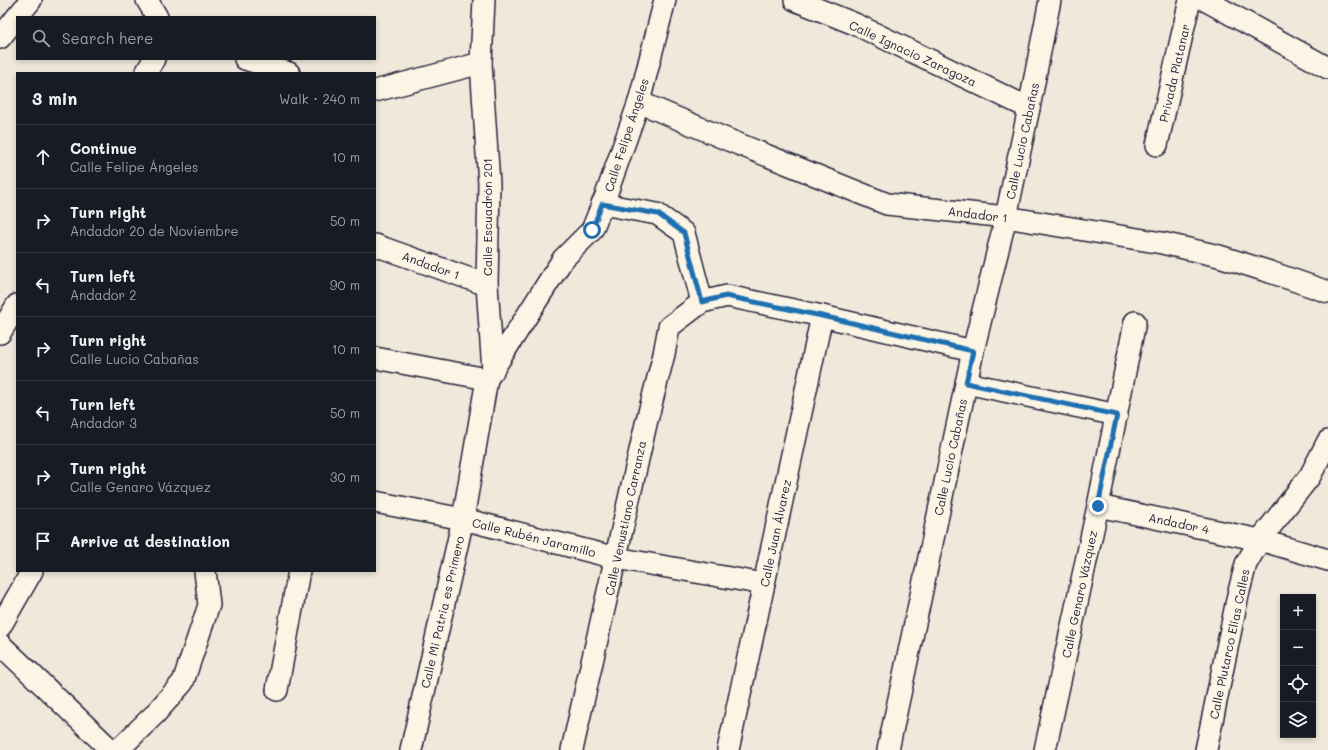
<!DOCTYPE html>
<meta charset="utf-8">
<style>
body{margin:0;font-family:Mali,sans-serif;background:#242831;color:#f1f3f6}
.controls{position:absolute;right:12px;bottom:12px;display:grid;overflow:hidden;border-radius:0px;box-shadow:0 2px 6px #0003}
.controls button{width:36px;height:36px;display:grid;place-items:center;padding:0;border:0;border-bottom:1px solid #363941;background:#171b24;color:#f1f3f6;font:20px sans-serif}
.stop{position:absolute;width:12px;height:12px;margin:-9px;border:3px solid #1f6fb2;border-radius:50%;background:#fff}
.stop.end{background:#1f6fb2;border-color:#fff;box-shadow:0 1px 4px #0008}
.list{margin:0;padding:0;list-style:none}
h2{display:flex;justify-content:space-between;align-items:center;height:52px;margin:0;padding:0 16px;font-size:17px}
h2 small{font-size:13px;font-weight:400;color:#9ea1a6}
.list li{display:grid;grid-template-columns:26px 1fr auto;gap:12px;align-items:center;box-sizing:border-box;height:64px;padding:0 16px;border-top:1px solid #363941}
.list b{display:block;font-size:15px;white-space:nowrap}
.list p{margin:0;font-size:13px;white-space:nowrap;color:#9ea1a6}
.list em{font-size:13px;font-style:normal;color:#9ea1a6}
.icon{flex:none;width:22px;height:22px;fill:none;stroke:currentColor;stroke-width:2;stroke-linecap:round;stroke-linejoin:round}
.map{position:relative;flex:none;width:1328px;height:750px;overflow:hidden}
.search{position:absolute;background:#171b24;box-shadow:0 2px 6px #0003;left:16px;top:16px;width:360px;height:44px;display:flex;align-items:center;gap:10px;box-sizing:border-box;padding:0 14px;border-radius:0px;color:#9ea1a6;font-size:15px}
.panel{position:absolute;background:#171b24;box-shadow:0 2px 6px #0003;left:16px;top:72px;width:360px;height:500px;border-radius:0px}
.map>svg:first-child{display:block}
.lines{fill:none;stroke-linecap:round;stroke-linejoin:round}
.minor-casing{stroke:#22223b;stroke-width:24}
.minor{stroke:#fcf5e5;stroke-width:21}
.route{stroke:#1f6fb2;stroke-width:5}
.labels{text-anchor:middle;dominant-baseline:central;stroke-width:3;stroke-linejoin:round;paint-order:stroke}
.street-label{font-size:12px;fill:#22223b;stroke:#fcf5e5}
</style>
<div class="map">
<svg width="1328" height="750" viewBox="0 0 1328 750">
<rect width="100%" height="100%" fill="#efe8db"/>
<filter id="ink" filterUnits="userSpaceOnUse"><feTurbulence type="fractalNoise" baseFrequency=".025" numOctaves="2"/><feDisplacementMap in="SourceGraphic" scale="8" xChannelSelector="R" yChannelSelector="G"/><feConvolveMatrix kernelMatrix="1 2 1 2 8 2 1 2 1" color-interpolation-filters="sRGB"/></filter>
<g filter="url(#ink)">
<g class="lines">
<defs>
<g id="minor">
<polyline points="147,0 157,17"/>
<polyline points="484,0 481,63 489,184 487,285 493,371"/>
<polyline points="795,0 855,24 1029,108"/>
<polyline points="1205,0 1328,68"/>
<polyline points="17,17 31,0"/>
<polyline points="0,38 17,17"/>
<polyline points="245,59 289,73"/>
<polyline points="146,73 154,59"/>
<polyline points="375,91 481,63"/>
<polyline points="639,102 726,139 887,204 1006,217 1162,243 1219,256 1270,272 1328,292"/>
<polyline points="1157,145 1190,0"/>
<polyline points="602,204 657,214 684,233 702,302"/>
<polyline points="375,245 487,285"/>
<polyline points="0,333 17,305"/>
<polyline points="375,358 487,379"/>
<polyline points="966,383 1117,415"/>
<polyline points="375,502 463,519 616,558 764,584"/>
<polyline points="1098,506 1260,540 1328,560"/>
<polyline points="0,627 32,571"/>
<polyline points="0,644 111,750"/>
<polyline points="277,690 299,571"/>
<polyline points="118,750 155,714 183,682 209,605 205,571"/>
<polyline points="411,750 463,519 487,379 563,259 592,230 605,198 639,102 665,0"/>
<polyline points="572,750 646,424 664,354 669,327 702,302 727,296 822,316 973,351"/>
<polyline points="728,750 822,316"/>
<polyline points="888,750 973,351 1006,217 1029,108 1050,0"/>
<polyline points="1045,750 1098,506 1135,322"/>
<polyline points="1206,750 1238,595 1246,564 1260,540 1310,476 1328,441"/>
</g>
</defs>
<!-- minor casing -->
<use href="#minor" class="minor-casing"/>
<!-- minor -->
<use href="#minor" class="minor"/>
</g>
</g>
<g class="lines" filter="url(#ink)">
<!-- route -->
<polyline class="route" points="592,230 602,204 658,214 684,233 702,302 726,296 822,316 973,351 966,383 1117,415 1098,506"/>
</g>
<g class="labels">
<!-- street labels -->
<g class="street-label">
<text transform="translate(913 53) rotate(25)">Calle Ignacio Zaragoza</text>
<text transform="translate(1174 73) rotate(-77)">Privada Platanar</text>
<text transform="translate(626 135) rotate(-72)">Calle Felipe Ángeles</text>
<text transform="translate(1022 141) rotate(-78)">Calle Lucio Cabañas</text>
<text transform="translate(978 214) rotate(7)">Andador 1</text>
<text transform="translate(487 217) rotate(-90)">Calle Escuadrón 201</text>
<text transform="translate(431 265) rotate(20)">Andador 1</text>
<text transform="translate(950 457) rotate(-78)">Calle Lucio Cabañas</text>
<text transform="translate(625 518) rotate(-78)">Calle Venustiano Carranza</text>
<text transform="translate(1179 523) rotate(12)">Andador 4</text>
<text transform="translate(775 533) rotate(-78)">Calle Juan Álvarez</text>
<text transform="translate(534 537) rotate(14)">Calle Rubén Jaramillo</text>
<text transform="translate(1079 594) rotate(-78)">Calle Genaro Vázquez</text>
<text transform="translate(442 612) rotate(-77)">Calle Mi Patria es Primero</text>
<text transform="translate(1229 644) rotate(-78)">Calle Plutarco Elías Calles</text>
</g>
</g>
</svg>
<div class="controls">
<button>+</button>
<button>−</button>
<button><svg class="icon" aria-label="locate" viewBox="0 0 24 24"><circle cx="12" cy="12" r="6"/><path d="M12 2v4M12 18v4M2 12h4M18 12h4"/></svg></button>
<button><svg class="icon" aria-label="layers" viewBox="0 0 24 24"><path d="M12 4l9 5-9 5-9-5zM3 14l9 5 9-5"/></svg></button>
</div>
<div class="stop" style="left:592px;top:230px"></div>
<div class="stop end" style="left:1098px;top:506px"></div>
<div class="search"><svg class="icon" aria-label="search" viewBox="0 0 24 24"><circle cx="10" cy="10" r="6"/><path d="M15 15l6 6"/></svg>Search here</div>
<section class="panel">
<h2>3 min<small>Walk · 240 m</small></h2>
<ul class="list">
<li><svg class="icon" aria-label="ahead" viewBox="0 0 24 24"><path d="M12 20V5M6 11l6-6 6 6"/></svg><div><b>Continue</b><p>Calle Felipe Ángeles</p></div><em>10 m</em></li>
<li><svg class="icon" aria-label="right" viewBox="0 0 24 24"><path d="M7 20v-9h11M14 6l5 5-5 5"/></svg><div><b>Turn right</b><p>Andador 20 de Noviembre</p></div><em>50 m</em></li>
<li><svg class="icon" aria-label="left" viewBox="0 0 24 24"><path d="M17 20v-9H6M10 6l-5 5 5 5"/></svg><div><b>Turn left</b><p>Andador 2</p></div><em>90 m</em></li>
<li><svg class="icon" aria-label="right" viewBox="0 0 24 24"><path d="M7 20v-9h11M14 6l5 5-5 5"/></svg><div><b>Turn right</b><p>Calle Lucio Cabañas</p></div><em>10 m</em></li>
<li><svg class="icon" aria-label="left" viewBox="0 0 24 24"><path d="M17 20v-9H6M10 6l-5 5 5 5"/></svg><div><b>Turn left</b><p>Andador 3</p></div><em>50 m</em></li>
<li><svg class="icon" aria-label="right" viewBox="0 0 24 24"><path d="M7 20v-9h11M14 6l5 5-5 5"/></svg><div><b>Turn right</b><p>Calle Genaro Vázquez</p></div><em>30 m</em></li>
<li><svg class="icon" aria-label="arrive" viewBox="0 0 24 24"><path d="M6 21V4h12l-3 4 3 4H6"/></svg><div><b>Arrive at destination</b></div></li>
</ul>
</section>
</div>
